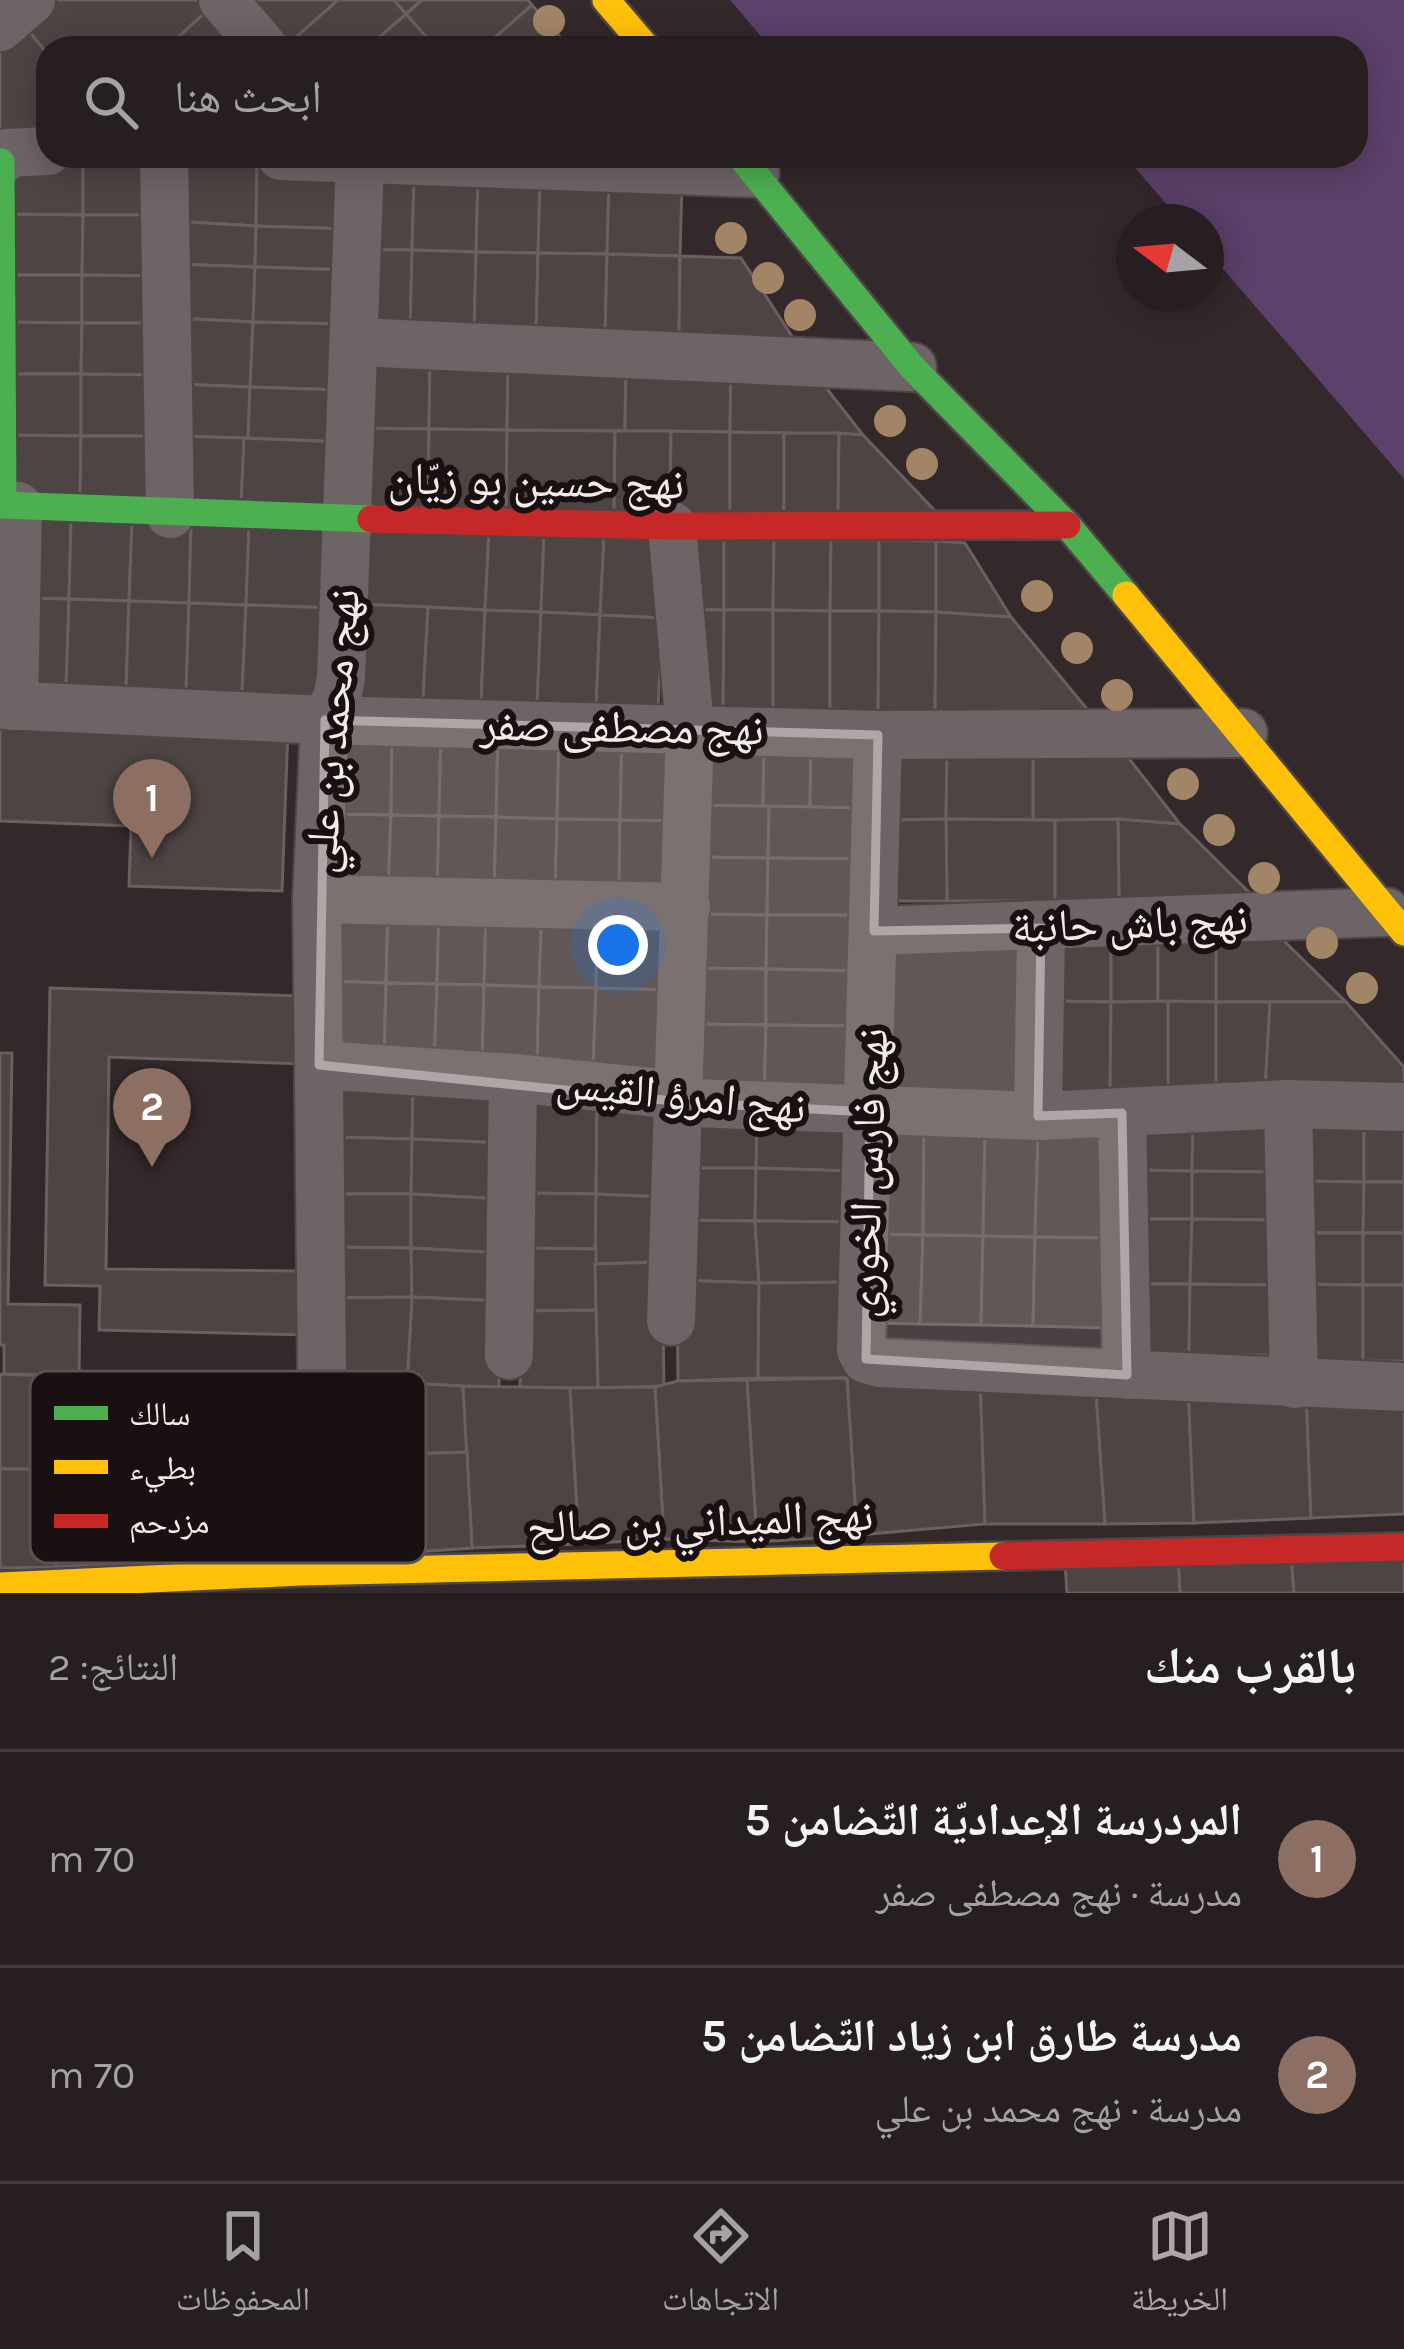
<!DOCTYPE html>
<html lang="ar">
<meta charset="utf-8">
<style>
body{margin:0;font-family:Karla,"Noto Naskh Arabic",sans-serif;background:#322b2d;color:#f1f3f6;direction:rtl}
.compass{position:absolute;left:1116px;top:204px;width:108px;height:108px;border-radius:50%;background:#261e20;box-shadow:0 6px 30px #0003;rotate:286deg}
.you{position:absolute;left:618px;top:945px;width:42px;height:42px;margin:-30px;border:9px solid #fff;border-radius:50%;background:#1a73e8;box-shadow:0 0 0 18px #1a73e833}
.badge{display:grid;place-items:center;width:78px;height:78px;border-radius:50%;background:#b2a5a7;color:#fff;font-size:39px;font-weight:700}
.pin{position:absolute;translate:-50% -99px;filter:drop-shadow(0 3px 6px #0008)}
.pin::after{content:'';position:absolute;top:63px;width:42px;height:36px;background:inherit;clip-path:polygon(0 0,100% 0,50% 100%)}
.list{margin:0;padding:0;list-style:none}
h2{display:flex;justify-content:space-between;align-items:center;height:156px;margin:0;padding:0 48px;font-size:51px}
h2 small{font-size:39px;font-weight:400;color:#a4a2a5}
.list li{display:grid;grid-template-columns:78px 1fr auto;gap:36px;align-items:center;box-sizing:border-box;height:216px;padding:0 48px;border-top:3px solid #423c3e}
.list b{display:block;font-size:45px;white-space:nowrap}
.list p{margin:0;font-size:39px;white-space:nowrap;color:#a4a2a5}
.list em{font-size:39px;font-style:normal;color:#a4a2a5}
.icon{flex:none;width:66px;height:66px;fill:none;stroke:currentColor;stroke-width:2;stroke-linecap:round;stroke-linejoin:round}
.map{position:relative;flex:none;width:1404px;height:1593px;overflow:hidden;direction:ltr}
.search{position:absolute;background:#261e20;box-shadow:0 6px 30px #0003;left:36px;right:36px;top:36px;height:132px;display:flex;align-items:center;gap:30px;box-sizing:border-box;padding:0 42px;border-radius:36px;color:#a4a2a5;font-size:45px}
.sheet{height:588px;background:#261e20}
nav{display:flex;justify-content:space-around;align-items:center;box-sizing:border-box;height:168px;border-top:3px solid #423c3e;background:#261e20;font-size:33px;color:#a4a2a5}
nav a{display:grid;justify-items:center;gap:6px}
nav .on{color:#b2a5a7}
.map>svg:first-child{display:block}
.water{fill:#5c416a}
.building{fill:#4d4444;stroke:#69605f;stroke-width:3}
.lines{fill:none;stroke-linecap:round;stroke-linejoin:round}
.street-casing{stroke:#4e4546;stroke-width:52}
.fast-casing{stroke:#4e4546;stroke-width:32}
.slow-casing{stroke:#4e4546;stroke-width:32}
.jam-casing{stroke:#4e4546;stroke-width:32}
.street{stroke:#6d6465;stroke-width:48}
.fast{stroke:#4caf50;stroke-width:27}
.slow{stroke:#ffc107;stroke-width:27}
.jam{stroke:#c62828;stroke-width:27}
.tree{fill:#a28466}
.marked{fill:#b2a5a7;fill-opacity:0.2;stroke:#b2a5a7;stroke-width:9;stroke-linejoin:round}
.labels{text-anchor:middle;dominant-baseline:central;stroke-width:12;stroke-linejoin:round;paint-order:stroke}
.street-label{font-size:45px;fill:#f6e9ea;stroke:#191011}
.key{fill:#191011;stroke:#5b5152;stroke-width:3}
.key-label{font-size:33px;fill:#f6e9ea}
</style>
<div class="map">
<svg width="1404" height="1593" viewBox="0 0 1404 1593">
<rect width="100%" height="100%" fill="#33282a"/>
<!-- water -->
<g class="water">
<polygon points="730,0 1404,0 1404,479 1206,249 1206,222 1182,222 1125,156 1356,156 1356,48 771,48"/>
<polygon points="864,156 1051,156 873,166"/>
</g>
<!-- building -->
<g class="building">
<polygon points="55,0 201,0 209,9 166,48 48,48 48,55 25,26"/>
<polygon points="241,0 338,0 284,48"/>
<polygon points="338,0 394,0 406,14 367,48 284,48"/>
<polygon points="394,0 422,0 406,14"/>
<polygon points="422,0 528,0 532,5 483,48 436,48 406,14"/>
<polygon points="532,5 570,48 483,48"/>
<polygon points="209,9 244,48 175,48 171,44"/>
<polygon points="406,14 436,48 367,48"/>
<polygon points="25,26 48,55 48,139 0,141 0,45"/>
<polygon points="8,157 83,157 83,215 8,214"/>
<polygon points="83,157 162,158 161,215 83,215"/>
<polygon points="171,161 257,164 256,226 173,221"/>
<polygon points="257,164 352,167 349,229 256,226"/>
<polygon points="365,176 414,177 412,250 363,250"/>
<polygon points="414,177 478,178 476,252 412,250"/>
<polygon points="478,178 540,180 538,253 476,252"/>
<polygon points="540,180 609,181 607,254 538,253"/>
<polygon points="609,181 682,183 680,256 607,254"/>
<polygon points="8,214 83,215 82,275 8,275"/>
<polygon points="83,215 161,215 161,276 82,275"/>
<polygon points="173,221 256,226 255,267 174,264"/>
<polygon points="256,226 349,229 348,270 255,267"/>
<polygon points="363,250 412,250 410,332 361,331"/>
<polygon points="412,250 476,252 474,333 410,332"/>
<polygon points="476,252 538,253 536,335 474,333"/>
<polygon points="538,253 607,254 605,336 536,335"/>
<polygon points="607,254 680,256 679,338 605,336"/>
<polygon points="680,256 741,258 795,341 679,338"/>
<polygon points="174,264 255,267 253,322 174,318"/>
<polygon points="255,267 348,270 344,324 253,322"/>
<polygon points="8,275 82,275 82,323 7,322"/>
<polygon points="82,275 161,276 161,323 82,323"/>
<polygon points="174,318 253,322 250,387 176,384"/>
<polygon points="7,322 82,323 81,374 7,374"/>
<polygon points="253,322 344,324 342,390 250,387"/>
<polygon points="82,323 161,323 160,375 81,374"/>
<polygon points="362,356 430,356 429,429 361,428"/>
<polygon points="430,356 508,357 507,430 429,429"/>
<polygon points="508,357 626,358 625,431 507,430"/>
<polygon points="626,358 731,359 730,432 625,431"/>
<polygon points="731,359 806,362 863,435 730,432"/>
<polygon points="7,374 81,374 81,436 6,435"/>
<polygon points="81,374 160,375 159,436 81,436"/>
<polygon points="176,384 250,387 248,438 175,436"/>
<polygon points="250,387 342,390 341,442 248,438"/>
<polygon points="361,428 429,429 428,513 360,512"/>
<polygon points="429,429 507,430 506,513 428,513"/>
<polygon points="507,430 615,431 614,514 506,513"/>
<polygon points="615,431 671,431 670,515 614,514"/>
<polygon points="671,431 730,432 730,515 670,515"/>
<polygon points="730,432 784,433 784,516 730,515"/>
<polygon points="784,433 839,433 838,517 784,516"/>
<polygon points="839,433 863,435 938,514 838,517"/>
<polygon points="6,435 81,436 80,500 6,500"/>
<polygon points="81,436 159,436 159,500 80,500"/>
<polygon points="175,436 244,438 241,506 176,502"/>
<polygon points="244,438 341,442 337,512 241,506"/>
<polygon points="25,520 71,521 69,599 22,598"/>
<polygon points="71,521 132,523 129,601 69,599"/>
<polygon points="132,523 191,525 189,603 129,601"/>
<polygon points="191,525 249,527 246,605 189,603"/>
<polygon points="360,526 489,531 485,610 357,604"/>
<polygon points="249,527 339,530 335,608 246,605"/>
<polygon points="489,531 544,534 541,612 485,610"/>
<polygon points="544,534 604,537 600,615 541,612"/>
<polygon points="604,537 665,539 662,618 600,615"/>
<rect x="681" y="539" width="43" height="71"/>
<polygon points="724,539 774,540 773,610 724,610"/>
<polygon points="774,540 831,540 830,611 773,610"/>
<polygon points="831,540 879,540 879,611 830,611"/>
<polygon points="879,540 936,541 936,612 879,611"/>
<polygon points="936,541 965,543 1011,617 936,612"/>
<polygon points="22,598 69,599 66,687 19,686"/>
<polygon points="69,599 129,601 126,689 66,687"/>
<polygon points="129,601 189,603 186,691 126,689"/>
<polygon points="189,603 246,605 242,693 186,691"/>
<polygon points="357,604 428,607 423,700 353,697"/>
<polygon points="246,605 335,608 332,696 242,693"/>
<polygon points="428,607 485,610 481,703 423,700"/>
<polygon points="485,610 541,612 537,705 481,703"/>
<polygon points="681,610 724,610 723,711 680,711"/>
<polygon points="724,610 773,610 773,711 723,711"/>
<polygon points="773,610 830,611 830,712 773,711"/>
<polygon points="830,611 879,611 878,712 830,712"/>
<polygon points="879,611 936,612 935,712 878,712"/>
<polygon points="541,612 600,615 596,708 537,705"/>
<polygon points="936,612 1011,617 1088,710 935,712"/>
<polygon points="600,615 662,618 658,710 596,708"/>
<polygon points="0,720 288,729 282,891 129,886 131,826 0,821"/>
<polygon points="326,729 392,731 391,815 324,814"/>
<polygon points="392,731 441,731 439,816 391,815"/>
<polygon points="441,731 498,733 496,817 439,816"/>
<polygon points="498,733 559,734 557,819 496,817"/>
<polygon points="559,734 622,735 620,820 557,819"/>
<polygon points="622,735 681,736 679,821 620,820"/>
<polygon points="697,736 764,736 763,807 697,805"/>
<polygon points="764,736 811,737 810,807 763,807"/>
<polygon points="811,737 861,738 861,808 810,807"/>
<polygon points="893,746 947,747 946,819 892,820"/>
<polygon points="1033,746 1120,747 1180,824 1033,820"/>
<polygon points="1033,746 1033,820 946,819 947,747"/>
<polygon points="697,805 769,806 768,858 695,857"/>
<polygon points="769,806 861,808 860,859 768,858"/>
<polygon points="324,814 391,815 388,892 323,890"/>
<polygon points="391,815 439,816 437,893 388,892"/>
<polygon points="439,816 496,817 494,894 437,893"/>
<polygon points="496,817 557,819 555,895 494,894"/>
<polygon points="557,819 620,820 619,896 555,895"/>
<polygon points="946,819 1055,820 1055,901 947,901"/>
<polygon points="946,819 947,901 893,901 892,820"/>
<polygon points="1118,819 1180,824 1263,906 1119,901"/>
<polygon points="1118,819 1119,901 1055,901 1055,820"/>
<polygon points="620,820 679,821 677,897 619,896"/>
<polygon points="695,857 768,858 767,915 695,914"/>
<polygon points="768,858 860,859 859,915 767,915"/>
<polygon points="329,905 388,906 386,983 327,981"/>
<polygon points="388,906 439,907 437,984 386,983"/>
<polygon points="439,907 486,909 484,985 437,984"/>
<polygon points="486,909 542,910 539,987 484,985"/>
<polygon points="542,910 597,912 596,988 539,987"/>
<polygon points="597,912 675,914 673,990 596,988"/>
<polygon points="695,914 767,915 766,969 694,968"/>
<polygon points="767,915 859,915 858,971 766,969"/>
<polygon points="1272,929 1346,1002 1216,1002 1216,932"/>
<polygon points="1053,932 1111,932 1111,1002 1053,1001"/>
<rect x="1111" y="932" width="47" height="70"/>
<rect x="1158" y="932" width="58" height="70"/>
<polygon points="885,941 1028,944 1025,1097 881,1094"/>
<polygon points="694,968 766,969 766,1025 693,1024"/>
<polygon points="766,969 858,971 858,1026 766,1025"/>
<polygon points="327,981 386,983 384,1063 325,1061"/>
<polygon points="386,983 437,984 434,1064 384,1063"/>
<polygon points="437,984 484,985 482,1066 434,1064"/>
<polygon points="484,985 539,987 537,1067 482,1066"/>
<polygon points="539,987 596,988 593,1068 537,1067"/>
<polygon points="50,988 302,996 303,1064 109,1057 106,1269 306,1271 308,1335 99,1330 100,1286 45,1285"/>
<polygon points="596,988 673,990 671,1071 593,1068"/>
<polygon points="1053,1001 1111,1002 1110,1093 1053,1093"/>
<polygon points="1168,1001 1216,1002 1216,1093 1168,1093"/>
<polygon points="1168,1001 1168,1093 1110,1093 1111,1002"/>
<polygon points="1216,1002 1270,1002 1265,1091 1216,1093"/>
<polygon points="1270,1002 1346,1002 1404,1067 1404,1095 1265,1091"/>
<polygon points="693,1024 766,1025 764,1099 692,1098"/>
<polygon points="766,1025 858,1026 856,1100 764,1099"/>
<polygon points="0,1053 12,1053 8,1304 80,1305 79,1375 4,1374 4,1345 0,1345"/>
<polygon points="332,1079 413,1081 412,1139 331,1137"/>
<polygon points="413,1081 506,1085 503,1143 412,1139"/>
<polygon points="525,1093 597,1095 596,1194 524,1193"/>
<polygon points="597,1095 666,1098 662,1197 596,1194"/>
<polygon points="681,1116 757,1117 756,1168 681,1168"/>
<polygon points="757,1117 854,1118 853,1171 756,1168"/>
<polygon points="1135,1117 1193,1118 1192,1171 1135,1170"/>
<polygon points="1193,1118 1279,1119 1279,1172 1192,1171"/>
<polygon points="1300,1122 1364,1122 1364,1182 1300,1181"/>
<rect x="1364" y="1122" width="40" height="60"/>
<polygon points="871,1131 924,1132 923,1235 869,1234"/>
<polygon points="924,1132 985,1133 983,1236 923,1235"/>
<polygon points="985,1133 1038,1134 1035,1237 983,1236"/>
<polygon points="1038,1134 1112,1136 1110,1238 1035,1237"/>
<polygon points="331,1137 412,1139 411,1194 329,1194"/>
<polygon points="412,1139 503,1143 503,1199 411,1194"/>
<polygon points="681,1168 756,1168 755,1221 680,1220"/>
<polygon points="756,1168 853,1171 852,1222 755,1221"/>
<polygon points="1135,1170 1192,1171 1192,1219 1134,1219"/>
<polygon points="1192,1171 1279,1172 1278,1220 1192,1219"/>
<polygon points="1300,1181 1364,1182 1363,1233 1299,1233"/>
<polygon points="1364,1182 1404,1182 1404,1233 1363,1233"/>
<polygon points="524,1193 596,1194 596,1249 523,1248"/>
<polygon points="329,1194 411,1194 411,1248 327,1247"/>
<polygon points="411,1194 503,1199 502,1253 411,1248"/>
<polygon points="596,1194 662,1197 662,1262 595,1264"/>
<polygon points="1134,1219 1192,1219 1190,1284 1132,1284"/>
<polygon points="1192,1219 1278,1220 1277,1285 1190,1284"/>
<polygon points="680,1220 755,1221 759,1283 677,1280"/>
<polygon points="755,1221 852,1222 852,1282 759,1283"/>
<polygon points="1299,1233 1363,1233 1363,1285 1299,1284"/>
<rect x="1363" y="1233" width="41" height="52"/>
<polygon points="869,1234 923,1235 920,1324 867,1323"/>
<polygon points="923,1235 983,1236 981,1325 920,1324"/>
<polygon points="983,1236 1035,1237 1033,1326 981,1325"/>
<polygon points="1035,1237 1110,1238 1108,1328 1033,1326"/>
<polygon points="327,1247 411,1248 412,1297 330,1298"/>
<polygon points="411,1248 502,1253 500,1301 412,1297"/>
<polygon points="523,1248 596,1249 596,1310 521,1311"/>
<polygon points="662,1262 664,1386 598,1388 595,1264"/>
<polygon points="677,1280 759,1283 758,1378 678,1381"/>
<polygon points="852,1282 852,1378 758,1378 759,1283"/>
<polygon points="1132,1284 1190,1284 1189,1355 1132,1354"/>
<polygon points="1190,1284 1277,1285 1276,1355 1189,1355"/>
<polygon points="1299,1284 1363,1285 1363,1361 1298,1361"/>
<rect x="1363" y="1285" width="41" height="76"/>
<polygon points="412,1297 500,1301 499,1387 407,1385"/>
<polygon points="412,1297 407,1385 327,1380 330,1298"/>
<polygon points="596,1310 598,1388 520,1388 521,1311"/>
<polygon points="0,1374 49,1376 52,1469 0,1469"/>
<polygon points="980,1375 985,1524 857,1535 847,1378"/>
<polygon points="980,1375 1095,1377 1105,1524 985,1524"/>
<polygon points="1095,1377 1188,1385 1194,1523 1105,1524"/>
<polygon points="847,1378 857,1535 757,1542 747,1380"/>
<polygon points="355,1380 463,1386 467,1452 355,1456"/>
<polygon points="747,1380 757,1542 664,1539 655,1387 678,1381"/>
<polygon points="1188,1385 1306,1390 1311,1518 1194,1523"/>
<polygon points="463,1386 570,1388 579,1544 472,1548"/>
<polygon points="655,1387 664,1539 579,1544 570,1388"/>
<polygon points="1306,1390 1404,1393 1404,1514 1311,1518"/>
<polygon points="467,1452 472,1548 359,1556 355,1456"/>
<polygon points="162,1465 165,1563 56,1567 52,1469"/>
<polygon points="0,1469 52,1469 56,1567 0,1568"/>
<polygon points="1291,1557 1294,1593 1180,1593 1178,1560"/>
<polygon points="1291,1557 1404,1560 1404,1593 1294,1593"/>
<polygon points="1178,1560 1180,1593 1067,1593 1065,1564"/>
</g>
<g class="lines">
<defs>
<g id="street">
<polyline points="223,0 264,48"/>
<polyline points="0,27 31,0"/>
<polyline points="164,156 170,514"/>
<polyline points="281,156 755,173"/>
<polyline points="0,162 7,153 48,151"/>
<polyline points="356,342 912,367"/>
<polyline points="0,705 325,720 878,735 1243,733"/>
<polyline points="14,706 18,506"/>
<polyline points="878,735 861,1350 866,1359 880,1363 1404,1387"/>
<polyline points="317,899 686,907"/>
<polyline points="874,931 1386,912"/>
<polyline points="319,1065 513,1078 679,1095 694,1103 1038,1116 1288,1104 1404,1107"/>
<polyline points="1288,1104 1294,1384"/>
<polyline points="1122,1113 1127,1375"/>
<polyline points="1038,1116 1041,928"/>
<polyline points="671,1321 690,727 672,526"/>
<polyline points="509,1355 513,1078"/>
<polyline points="322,1373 317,899 325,720 337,698 341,678 360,161 356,156"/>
</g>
<g id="fast">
<polyline points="740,156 912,367 1067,525 1126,595"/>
<polyline points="1,162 3,505 371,519"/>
</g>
<g id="slow">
<polyline points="606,0 647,48"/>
<polyline points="1126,595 1404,932"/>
<polyline points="0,1586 301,1572 1003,1556"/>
</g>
<g id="jam">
<polyline points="371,519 672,526 1067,525"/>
<polyline points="1003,1556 1404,1547"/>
</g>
</defs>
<!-- street casing -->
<use href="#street" class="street-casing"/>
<!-- fast casing -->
<use href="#fast" class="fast-casing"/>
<!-- slow casing -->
<use href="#slow" class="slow-casing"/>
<!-- jam casing -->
<use href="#jam" class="jam-casing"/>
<!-- street -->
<use href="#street" class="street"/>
<!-- fast -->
<use href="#fast" class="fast"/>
<!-- slow -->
<use href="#slow" class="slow"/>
<!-- jam -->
<use href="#jam" class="jam"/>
</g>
<!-- trees -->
<g class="tree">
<circle cx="549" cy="21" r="16"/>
<circle cx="731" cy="238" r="16"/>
<circle cx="768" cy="278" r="16"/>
<circle cx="800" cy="315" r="16"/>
<circle cx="890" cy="421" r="16"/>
<circle cx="922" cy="464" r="16"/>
<circle cx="1037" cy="596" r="16"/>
<circle cx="1077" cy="648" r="16"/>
<circle cx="1117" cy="695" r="16"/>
<circle cx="1183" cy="784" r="16"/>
<circle cx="1219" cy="830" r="16"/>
<circle cx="1264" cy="878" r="16"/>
<circle cx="1322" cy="943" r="16"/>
<circle cx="1362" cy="988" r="16"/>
</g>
<!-- marked area -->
<path class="marked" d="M325 720 878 735 874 931 1041 928 1038 1116 1122 1113 1127 1375 866 1359 870 1112 694 1103 319 1065Z"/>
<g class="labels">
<!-- street labels -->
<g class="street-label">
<text transform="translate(536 481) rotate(1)">نهج حسين بو زيّان</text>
<text transform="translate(622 727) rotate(1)">نهج مصطفى صفر</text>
<text transform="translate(332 731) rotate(-85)">نهج محمد بن علي</text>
<text transform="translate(1130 923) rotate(-2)">نهج باش حانبة</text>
<text transform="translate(681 1095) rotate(6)">نهج امرؤ القيس</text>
<text transform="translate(867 1173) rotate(-88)">نهج فارس الخوري</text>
<text transform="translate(700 1521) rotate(-2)">نهج الميداني بن صالح</text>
</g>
</g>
<!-- legend -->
<rect x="30" y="1371" width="396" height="192" rx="18" class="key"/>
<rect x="54" y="1406" width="54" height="14" fill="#4caf50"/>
<rect x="54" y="1460" width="54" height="14" fill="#ffc107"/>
<rect x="54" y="1514" width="54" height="14" fill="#c62828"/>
<g class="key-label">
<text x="129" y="1425">سالك</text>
<text x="129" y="1479">بطيء</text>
<text x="129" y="1533">مزدحم</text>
</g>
</svg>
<svg class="compass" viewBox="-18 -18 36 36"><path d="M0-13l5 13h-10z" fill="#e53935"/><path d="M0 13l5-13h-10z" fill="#a4a2a5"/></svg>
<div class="you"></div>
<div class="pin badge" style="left:152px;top:858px;background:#8d6e63">1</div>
<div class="pin badge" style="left:152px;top:1167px;background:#8d6e63">2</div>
<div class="search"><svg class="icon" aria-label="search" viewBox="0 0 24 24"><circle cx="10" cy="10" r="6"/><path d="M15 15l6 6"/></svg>ابحث هنا</div>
</div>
<section class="sheet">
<h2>بالقرب منك<small>النتائج: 2</small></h2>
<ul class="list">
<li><span class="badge" style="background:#8d6e63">1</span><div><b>المردرسة الإعداديّة التّضامن 5</b><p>مدرسة · نهج مصطفى صفر</p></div><em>70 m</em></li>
<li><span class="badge" style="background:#8d6e63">2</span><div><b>مدرسة طارق ابن زياد التّضامن 5</b><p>مدرسة · نهج محمد بن علي</p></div><em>70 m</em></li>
</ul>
</section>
<nav>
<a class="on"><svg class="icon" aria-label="map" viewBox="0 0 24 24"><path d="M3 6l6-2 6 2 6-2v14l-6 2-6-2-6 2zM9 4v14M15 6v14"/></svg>الخريطة</a>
<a><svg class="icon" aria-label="directions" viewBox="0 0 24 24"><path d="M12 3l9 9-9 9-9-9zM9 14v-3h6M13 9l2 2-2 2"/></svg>الاتجاهات</a>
<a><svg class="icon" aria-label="saved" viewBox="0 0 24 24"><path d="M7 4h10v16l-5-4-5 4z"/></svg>المحفوظات</a>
</nav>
